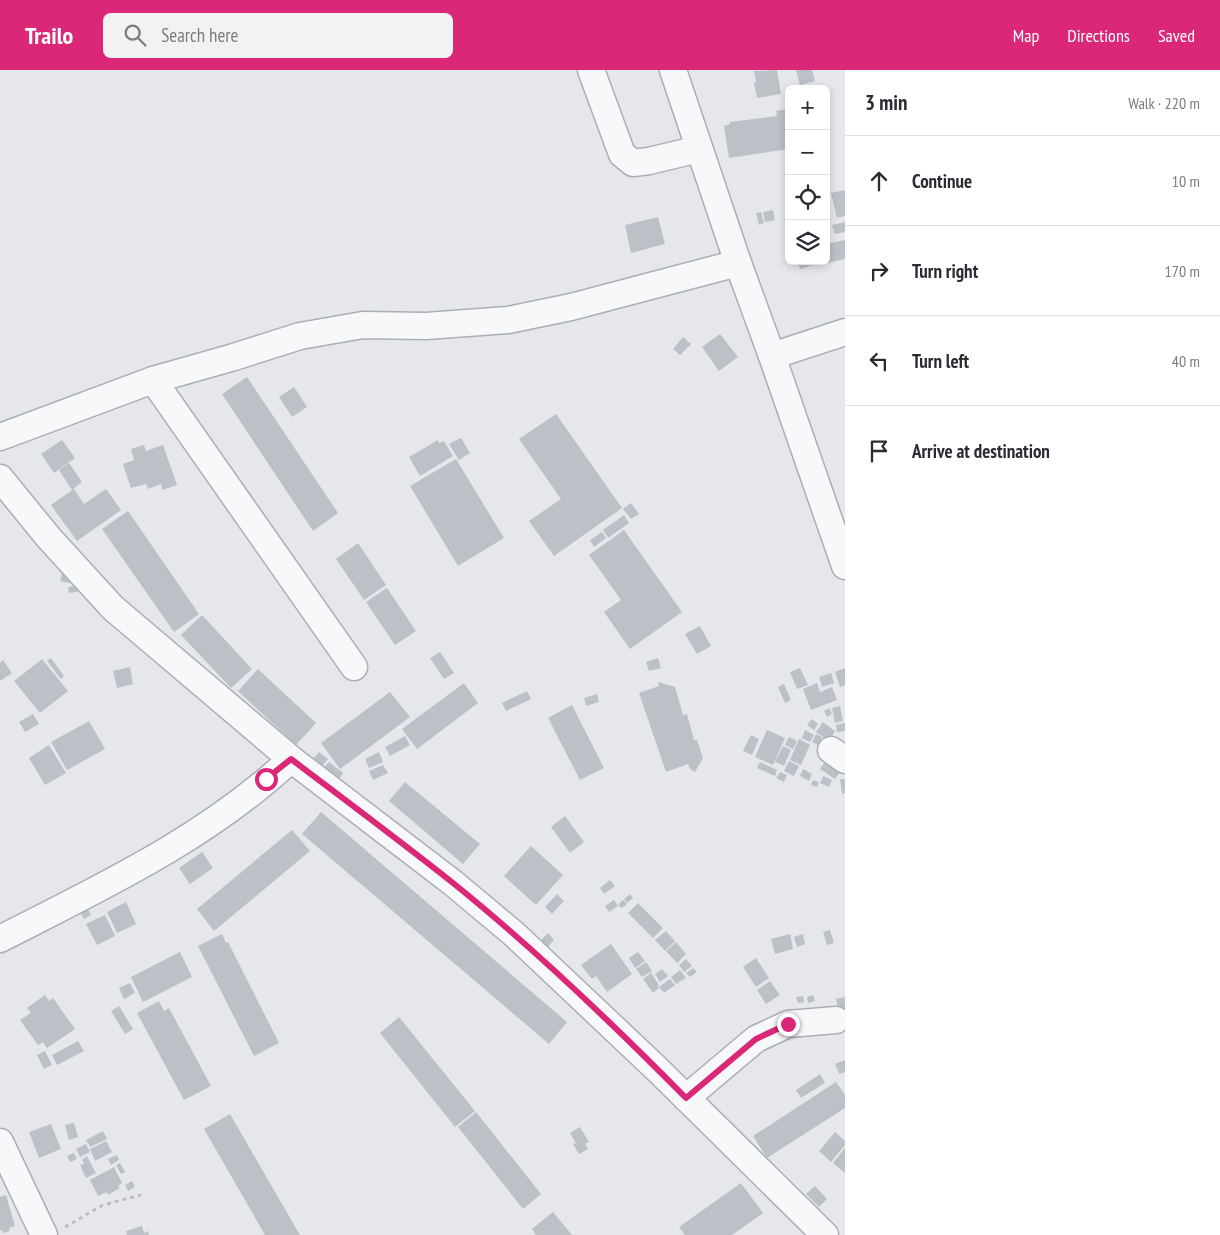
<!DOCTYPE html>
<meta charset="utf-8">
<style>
body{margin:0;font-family:"PT Sans Narrow",sans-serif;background:#f2f2f3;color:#2b2b33}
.controls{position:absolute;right:15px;top:15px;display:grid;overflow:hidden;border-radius:8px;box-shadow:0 2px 8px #0003}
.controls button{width:45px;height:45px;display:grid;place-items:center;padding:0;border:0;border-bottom:1px solid #e1e1e2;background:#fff;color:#2b2b33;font:25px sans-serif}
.stop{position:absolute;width:15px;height:15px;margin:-11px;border:4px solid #db2777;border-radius:50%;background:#fff}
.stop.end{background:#db2777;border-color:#fff;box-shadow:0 1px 5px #0008}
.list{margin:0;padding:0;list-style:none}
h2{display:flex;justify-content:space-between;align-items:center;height:65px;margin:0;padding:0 20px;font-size:21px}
h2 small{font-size:16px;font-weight:400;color:#7c7c81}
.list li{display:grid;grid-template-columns:32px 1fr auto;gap:15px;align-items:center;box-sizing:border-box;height:90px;padding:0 20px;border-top:1px solid #e1e1e2}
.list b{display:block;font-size:19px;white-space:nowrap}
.list em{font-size:16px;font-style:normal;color:#7c7c81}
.icon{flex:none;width:28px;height:28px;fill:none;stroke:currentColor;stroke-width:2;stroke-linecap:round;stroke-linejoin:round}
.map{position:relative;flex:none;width:845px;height:1165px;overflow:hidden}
header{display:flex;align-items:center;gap:30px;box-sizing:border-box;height:70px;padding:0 25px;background:#db2777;color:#fff}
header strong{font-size:24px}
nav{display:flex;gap:28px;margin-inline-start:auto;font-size:18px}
.search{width:350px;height:45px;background:#f2f2f3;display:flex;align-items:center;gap:12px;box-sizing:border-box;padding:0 18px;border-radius:8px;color:#7c7c81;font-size:19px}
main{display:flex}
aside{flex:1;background:#fff}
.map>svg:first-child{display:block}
.building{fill:#bcc1c8}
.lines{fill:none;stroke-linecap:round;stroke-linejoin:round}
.minor-casing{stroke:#aaaeb5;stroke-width:29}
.path{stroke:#babec3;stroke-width:3;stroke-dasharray:4 4;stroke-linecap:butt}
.minor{stroke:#f7f8fa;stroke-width:26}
.route{stroke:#db2777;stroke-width:6}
</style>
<header>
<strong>Trailo</strong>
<div class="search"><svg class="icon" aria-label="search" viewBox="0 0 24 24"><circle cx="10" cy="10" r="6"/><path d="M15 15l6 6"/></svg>Search here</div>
<nav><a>Map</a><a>Directions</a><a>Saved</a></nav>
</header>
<main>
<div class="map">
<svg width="845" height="1165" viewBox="0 0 845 1165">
<rect width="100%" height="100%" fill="#e5e7eb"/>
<!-- building -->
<g class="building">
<polygon points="777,0 781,24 757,28 754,13 756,12 754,1"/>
<polygon points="796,0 812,0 815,11 800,15"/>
<polygon points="816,15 817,19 807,19 807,17"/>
<polygon points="789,39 789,79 729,88 724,56 730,54 730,52 777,46 776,41"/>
<polygon points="845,120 845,146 837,148 831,123"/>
<polygon points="773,140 775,150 765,152 763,142"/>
<polygon points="761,142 764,153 759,155 756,143"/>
<polygon points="658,147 665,174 631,183 625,155"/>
<polygon points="845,152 845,162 835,164 832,155"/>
<polygon points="845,170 845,189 823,194 822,191 826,191 826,174"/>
<polygon points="798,191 812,191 813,195 800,199"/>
<polygon points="720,264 738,287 719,301 702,277"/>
<polygon points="683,267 691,274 680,285 673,279"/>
<polygon points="247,307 338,443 313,461 222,324"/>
<polygon points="294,317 307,337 292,347 279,327"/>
<polygon points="556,344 622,438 554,486 529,451 561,429 519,369"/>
<polygon points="461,368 470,383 459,390 449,374"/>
<polygon points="62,370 75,388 54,403 41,384"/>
<polygon points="438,370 439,373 444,371 453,386 420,406 409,387"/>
<polygon points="144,375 146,381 163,375 177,415 162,420 161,414 148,419 146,414 131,418 123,394 134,390 131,379"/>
<polygon points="456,389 504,468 458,496 410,416"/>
<polygon points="69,393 82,412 72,420 59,400"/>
<polygon points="74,419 84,434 106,419 121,440 77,471 51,435"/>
<polygon points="631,433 639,444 631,449 623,439"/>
<polygon points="128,441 199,544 174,562 102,459"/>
<polygon points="624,445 629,453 608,468 603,460"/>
<polygon points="624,460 682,542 630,579 604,542 621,530 589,485"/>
<polygon points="602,462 606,468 594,477 590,470"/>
<polygon points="358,473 386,515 364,530 336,489"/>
<polygon points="62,504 71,507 70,513 60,511"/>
<polygon points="79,515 80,521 69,523 68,517"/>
<polygon points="387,518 416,561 395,575 366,532"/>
<polygon points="202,545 252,599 231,618 181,565"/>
<polygon points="700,556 711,576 697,584 685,564"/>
<polygon points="440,582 454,603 444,609 430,588"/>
<polygon points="51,588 64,606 61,609 47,591"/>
<polygon points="658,588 661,598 649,601 646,592"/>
<polygon points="42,589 68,621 40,643 14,611"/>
<polygon points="3,590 12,603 0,611 0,593"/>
<polygon points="130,597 133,614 117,618 113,601"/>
<polygon points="800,598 808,615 797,619 790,602"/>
<polygon points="845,598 845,615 840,617 835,602"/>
<polygon points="258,599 316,653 296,675 238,621"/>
<polygon points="831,603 834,613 822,617 819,607"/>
<polygon points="658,612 675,617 683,645 687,644 694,670 697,670 703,688 695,702 690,699 688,694 666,702 639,623 659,616"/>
<polygon points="464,613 478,633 417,679 402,659"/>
<polygon points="817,613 820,622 832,617 837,630 811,640 803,619"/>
<polygon points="784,614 791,630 785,633 778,617"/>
<polygon points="527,621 531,629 506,641 502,633"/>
<polygon points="390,622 410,647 340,699 321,673"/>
<polygon points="597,624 599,632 586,636 584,628"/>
<polygon points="572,635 604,698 580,710 548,648"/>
<polygon points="840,636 843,651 835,653 832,638"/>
<polygon points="829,638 832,644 827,647 824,641"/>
<polygon points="33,644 39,654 25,662 19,652"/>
<polygon points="812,649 818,654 814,660 807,655"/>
<polygon points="89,651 105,679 67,700 51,672"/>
<polygon points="823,652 835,661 829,671 816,662"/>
<polygon points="845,653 845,661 837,662 836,655"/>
<polygon points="767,660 785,668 773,695 755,687"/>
<polygon points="805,660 814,665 810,672 802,668"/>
<polygon points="816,664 822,667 818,675 812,672"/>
<polygon points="751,665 759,669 752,685 743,681"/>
<polygon points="405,666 410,675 390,686 385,677"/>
<polygon points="789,667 797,671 793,679 785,675"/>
<polygon points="799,669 810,675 801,695 790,690"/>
<polygon points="49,675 66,703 45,715 29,688"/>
<polygon points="783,676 791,680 784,696 775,692"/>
<polygon points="319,682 328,689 322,696 313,689"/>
<polygon points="379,682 383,692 369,698 365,689"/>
<polygon points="830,684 845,695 835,709 820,699"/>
<polygon points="789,691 799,696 794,706 784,701"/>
<polygon points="329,692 343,703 338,711 323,699"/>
<polygon points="760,692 777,700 775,706 757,698"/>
<polygon points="383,695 388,703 373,710 369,701"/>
<polygon points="803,699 812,704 809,711 800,706"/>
<polygon points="780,702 787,705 784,712 776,708"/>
<polygon points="823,706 832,710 829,717 820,713"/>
<polygon points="840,709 845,709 845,723 842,724"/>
<polygon points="813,710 819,712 817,717 811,715"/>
<polygon points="405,712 480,774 463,794 389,731"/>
<polygon points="321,742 567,952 549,974 302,764"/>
<polygon points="565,746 584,772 570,783 551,757"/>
<polygon points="292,760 310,781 214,861 197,839"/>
<polygon points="531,776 563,805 536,835 504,806"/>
<polygon points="202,782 213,798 190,814 179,798"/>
<polygon points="610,810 615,816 604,824 600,818"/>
<polygon points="557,824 564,831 552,844 545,837"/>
<polygon points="630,824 633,828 627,833 624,829"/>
<polygon points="614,830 618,836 609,842 605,836"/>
<polygon points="623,830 627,834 622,838 618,835"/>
<polygon points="126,832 136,854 117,863 107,842"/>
<polygon points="638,833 663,858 653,868 628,843"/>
<polygon points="87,838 91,845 84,849 80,842"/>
<polygon points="105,845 115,866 97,875 86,854"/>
<polygon points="830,860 834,873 827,875 823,862"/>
<polygon points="666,861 675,871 665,881 655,870"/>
<polygon points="548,863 554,870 546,879 539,872"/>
<polygon points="222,864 226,873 228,872 279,973 254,986 198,876"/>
<polygon points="790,864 793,879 775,884 771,869"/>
<polygon points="803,864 805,874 797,877 794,867"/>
<polygon points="676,872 686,884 677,893 666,881"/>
<polygon points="611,874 632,904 607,922 596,906 592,909 581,895"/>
<polygon points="180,882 192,907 143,932 131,907"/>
<polygon points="638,882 645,891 635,898 629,888"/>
<polygon points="756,888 769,908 756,917 743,897"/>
<polygon points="686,889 692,896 684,902 679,895"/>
<polygon points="646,892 652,901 642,907 636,899"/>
<polygon points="693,898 697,902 690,907 686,903"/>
<polygon points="662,899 668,906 660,912 655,904"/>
<polygon points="680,900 686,908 676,914 671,907"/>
<polygon points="651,903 659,915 658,916 659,918 653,923 643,909"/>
<polygon points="670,909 675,915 664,923 659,917"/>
<polygon points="770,911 780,925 766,934 757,920"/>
<polygon points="130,913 135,923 124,929 119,918"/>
<polygon points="45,925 49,931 53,928 75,959 47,978 43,972 38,975 20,950 31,943 27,938"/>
<polygon points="813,925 815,931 808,933 807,927"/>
<polygon points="803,926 804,932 798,933 796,927"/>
<polygon points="845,927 845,950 840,951 836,929"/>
<polygon points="159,931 164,941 169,938 211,1016 184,1030 137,943"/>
<polygon points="119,936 133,959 125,964 111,941"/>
<polygon points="399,947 475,1041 455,1057 380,963"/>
<polygon points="78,971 84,981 57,995 52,985"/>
<polygon points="45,981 52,995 44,999 37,985"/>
<polygon points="845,990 845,1002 839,1004 835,994"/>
<polygon points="820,1004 825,1013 801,1028 796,1020"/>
<polygon points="836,1012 845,1025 845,1038 767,1088 753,1066"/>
<polygon points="476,1042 541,1124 523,1139 458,1057"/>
<polygon points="230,1044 300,1165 265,1165 204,1059"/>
<polygon points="74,1053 78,1067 69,1070 65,1055"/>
<polygon points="51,1054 61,1079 39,1088 29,1062"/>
<polygon points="580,1057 589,1072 585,1074 588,1079 579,1084 573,1074 576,1073 570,1063"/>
<polygon points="103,1061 107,1069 90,1077 86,1070"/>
<polygon points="835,1062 845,1071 845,1075 831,1092 819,1081"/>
<polygon points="106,1071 112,1082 95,1091 90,1079"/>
<polygon points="86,1074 90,1082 80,1087 76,1079"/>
<polygon points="845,1078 845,1103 833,1093"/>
<polygon points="74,1083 77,1089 70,1092 67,1086"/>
<polygon points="117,1085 119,1090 111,1095 108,1089"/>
<polygon points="87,1086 96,1103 86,1108 80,1095 84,1094 82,1090"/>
<polygon points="120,1093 125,1102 121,1104 116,1095"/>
<polygon points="114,1097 122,1113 118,1116 120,1118 108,1125 107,1122 98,1126 90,1110"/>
<polygon points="132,1111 135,1117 128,1121 125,1115"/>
<polygon points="741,1113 763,1143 732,1165 685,1165 679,1157"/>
<polygon points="815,1116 827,1129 819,1137 806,1124"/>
<polygon points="6,1125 15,1156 9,1158 10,1161 3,1163 2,1160 0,1161 0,1127"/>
<polygon points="553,1142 572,1165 536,1165 532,1159"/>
<polygon points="142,1156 144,1163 148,1161 149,1165 127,1165 126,1161"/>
</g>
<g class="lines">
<defs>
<g id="minor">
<polyline points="591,0 622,84 633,93 649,91 699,79"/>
<polyline points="673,0 738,193 772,286 845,496"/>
<polyline points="772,286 845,262"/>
<polyline points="153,310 354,597"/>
<polyline points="0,367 153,310 234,287 300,266 363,255 426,256 508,250 571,237 738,193"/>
<polyline points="0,408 49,468 113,538 291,689 453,813 514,864 659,1001 825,1165"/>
<polyline points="831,680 845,690"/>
<path d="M0 869C102 817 207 768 291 689"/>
<polyline points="686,1028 756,969 788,954 836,950"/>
<polyline points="0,1072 44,1165"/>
</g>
</defs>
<!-- minor casing -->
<use href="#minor" class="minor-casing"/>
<!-- path -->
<polyline class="path" points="65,1157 103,1135 141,1125"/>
<!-- minor -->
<use href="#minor" class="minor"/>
</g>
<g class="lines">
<!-- route -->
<path class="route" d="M266 709 291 689C345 730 400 771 453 813 535 879 612 953 686 1028L756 969 788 954"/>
</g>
</svg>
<div class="controls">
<button>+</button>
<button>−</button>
<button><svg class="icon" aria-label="locate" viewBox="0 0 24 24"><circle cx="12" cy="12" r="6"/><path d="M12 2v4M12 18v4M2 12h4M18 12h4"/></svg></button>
<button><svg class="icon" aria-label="layers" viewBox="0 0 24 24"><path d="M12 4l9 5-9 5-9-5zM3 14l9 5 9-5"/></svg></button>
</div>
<div class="stop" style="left:266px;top:709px"></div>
<div class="stop end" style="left:788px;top:954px"></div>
</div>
<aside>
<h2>3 min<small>Walk · 220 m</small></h2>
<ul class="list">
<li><svg class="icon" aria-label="ahead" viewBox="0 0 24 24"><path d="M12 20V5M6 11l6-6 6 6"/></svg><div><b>Continue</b></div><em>10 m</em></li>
<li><svg class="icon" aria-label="right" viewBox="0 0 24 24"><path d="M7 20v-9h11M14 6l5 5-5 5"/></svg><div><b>Turn right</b></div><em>170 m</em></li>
<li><svg class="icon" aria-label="left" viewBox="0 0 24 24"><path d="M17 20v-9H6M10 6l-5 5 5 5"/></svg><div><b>Turn left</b></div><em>40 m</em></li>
<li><svg class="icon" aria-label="arrive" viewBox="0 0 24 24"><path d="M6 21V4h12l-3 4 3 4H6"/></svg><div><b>Arrive at destination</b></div></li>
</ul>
</aside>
</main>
